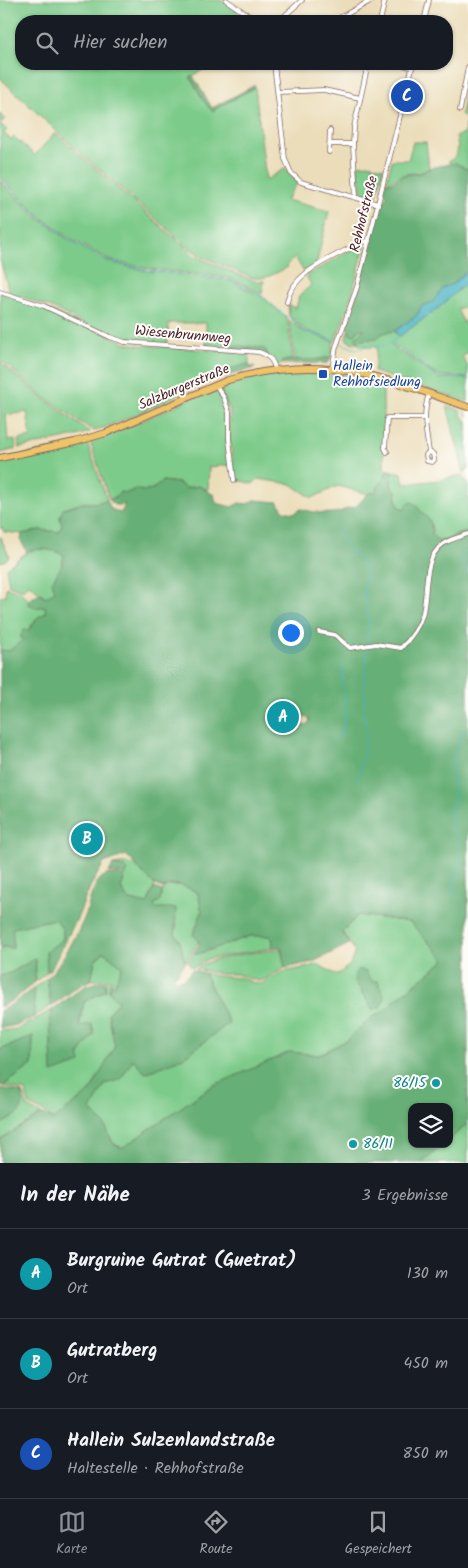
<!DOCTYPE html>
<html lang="de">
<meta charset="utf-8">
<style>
body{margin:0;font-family:Kalam,sans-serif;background:#242831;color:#f1f3f6}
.controls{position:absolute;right:15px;bottom:15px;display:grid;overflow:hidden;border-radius:10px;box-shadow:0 1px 4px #0004}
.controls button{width:45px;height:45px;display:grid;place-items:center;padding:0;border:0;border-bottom:1px solid #363941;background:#171b24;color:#f1f3f6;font:25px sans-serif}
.you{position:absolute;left:290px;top:632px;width:18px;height:18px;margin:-12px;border:4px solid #fff;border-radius:50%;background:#1a73e8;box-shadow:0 0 0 8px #1a73e833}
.badge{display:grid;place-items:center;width:32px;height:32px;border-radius:50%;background:#8c9099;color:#fff;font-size:16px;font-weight:700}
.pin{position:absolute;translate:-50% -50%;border:2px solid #fff;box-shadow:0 1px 5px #0006}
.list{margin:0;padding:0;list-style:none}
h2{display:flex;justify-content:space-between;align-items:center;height:65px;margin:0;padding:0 20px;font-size:21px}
h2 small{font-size:16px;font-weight:400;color:#9ea1a6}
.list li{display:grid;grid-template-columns:32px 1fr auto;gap:15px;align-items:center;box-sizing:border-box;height:90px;padding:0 20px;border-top:1px solid #363941}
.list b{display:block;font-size:19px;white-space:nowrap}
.list p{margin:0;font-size:16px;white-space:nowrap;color:#9ea1a6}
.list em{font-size:16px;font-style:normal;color:#9ea1a6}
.icon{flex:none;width:28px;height:28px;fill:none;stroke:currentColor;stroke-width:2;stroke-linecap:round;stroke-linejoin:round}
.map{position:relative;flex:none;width:468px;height:1163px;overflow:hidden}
.search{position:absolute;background:#171b24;box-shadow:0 1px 4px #0004;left:15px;right:15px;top:15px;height:55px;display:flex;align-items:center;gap:12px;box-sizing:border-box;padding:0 18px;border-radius:20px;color:#9ea1a6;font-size:19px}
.sheet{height:335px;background:#171b24}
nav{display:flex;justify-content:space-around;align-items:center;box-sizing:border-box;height:70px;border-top:1px solid #363941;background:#171b24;font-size:14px;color:#9ea1a6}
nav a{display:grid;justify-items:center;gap:2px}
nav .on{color:#8c9099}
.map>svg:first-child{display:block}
.green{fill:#7dcb8a;stroke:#64755a;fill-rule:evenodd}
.forest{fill:#66af76;stroke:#586750;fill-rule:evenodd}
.water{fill:#45b3c1;stroke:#486976}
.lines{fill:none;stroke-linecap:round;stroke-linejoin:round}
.stream{stroke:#45b3c1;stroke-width:1}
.street-casing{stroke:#82625d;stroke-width:5.5}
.primary-casing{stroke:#82625d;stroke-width:8}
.street{stroke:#fff;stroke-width:4}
.primary{stroke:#efc469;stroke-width:6}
.transit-dot{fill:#1a4fb4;stroke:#fdfcf7;stroke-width:2}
.culture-dot{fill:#0f9aa8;stroke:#fdfcf7;stroke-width:2}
.labels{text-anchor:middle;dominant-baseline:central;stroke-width:4;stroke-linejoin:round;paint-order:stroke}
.street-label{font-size:14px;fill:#4a1f2b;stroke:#fdfcf7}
.transit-label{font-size:14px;fill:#164399;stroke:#fdfcf7;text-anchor:start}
.culture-label{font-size:14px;fill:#0d838f;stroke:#fdfcf7;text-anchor:end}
</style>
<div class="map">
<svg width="468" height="1163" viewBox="0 0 468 1163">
<rect width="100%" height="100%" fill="#fdfcf7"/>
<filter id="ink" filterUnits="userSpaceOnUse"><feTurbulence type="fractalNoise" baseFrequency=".02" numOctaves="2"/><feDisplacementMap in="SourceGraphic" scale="10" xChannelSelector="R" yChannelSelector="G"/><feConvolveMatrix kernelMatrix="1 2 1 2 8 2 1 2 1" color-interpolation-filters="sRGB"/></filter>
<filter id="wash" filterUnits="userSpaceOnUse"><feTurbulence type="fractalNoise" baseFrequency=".0096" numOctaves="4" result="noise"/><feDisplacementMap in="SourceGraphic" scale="20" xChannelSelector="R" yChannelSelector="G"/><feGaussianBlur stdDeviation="1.12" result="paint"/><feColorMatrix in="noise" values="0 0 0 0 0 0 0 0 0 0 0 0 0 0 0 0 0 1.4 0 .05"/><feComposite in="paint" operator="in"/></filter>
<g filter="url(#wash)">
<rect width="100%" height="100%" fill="#ebddb9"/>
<!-- green -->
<g class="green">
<path d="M0 0H221L253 21H21V64H213L191 77 212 111 255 87 266 180 286 168 290 175 298 182 286 200 329 211 316 266 305 274 295 257 287 265 288 267C276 273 266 280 252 278L199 255 188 247 69 143 0 78Z"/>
<path d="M468 77V170L456 163 449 165V161C460 156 458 146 456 136L464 134 466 119 461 114Z"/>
<polygon points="0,114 5,119 0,124 7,130 4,133 11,140 14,137 35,155 55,133 195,256 253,281 264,281 262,294 230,278 144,268 109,260 73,240 38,215 0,177"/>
<path d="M413 142H426L429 168C419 175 416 172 405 174 398 176 393 181 386 183L392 160H408Z"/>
<polygon points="368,164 384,168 376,197 363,194 361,192 357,165"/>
<polygon points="0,181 37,217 72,242 109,262 143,270 229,280 261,296 287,318 293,359 283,361 281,364 276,365 268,355 228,348 206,346 206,323 169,323 167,344 126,340 102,332 52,308 9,292 0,260"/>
<polygon points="362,243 365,245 349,305 335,341 305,330 289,316 288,305 296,308 299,296 311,285 306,276"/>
<polygon points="465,284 468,289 468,304 457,310 468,330 468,353 462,357 468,366 468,378 436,375 393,344 391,345 438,378 468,379 468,402 374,372 377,347 368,347 348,341 346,338 348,331 350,334 360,328 364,329 355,338 395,331 397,335 400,336 441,306"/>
<path d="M0 293 34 304 126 343 139 345 249 353V364L222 373 223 377C178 392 139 417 94 431L45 398 3 362 2 364 44 399 90 432 76 436 19 448 18 440 31 437 27 412 6 415 8 441 15 440 16 449 0 453Z"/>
<polygon points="289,320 304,332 310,333 334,342 331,357 308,361 295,359"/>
<path d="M297 370 328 376 348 373 351 376 383 383 384 469 388 470C385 479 379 483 376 492L368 494 338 486 312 498 291 484 258 479 253 484 238 480 235 475 230 441V410L220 388 221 385 252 377Z"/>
<path d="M213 388C231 394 227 423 228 438 228 447 229 456 230 465L209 467 208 490 199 486 185 488 179 483 162 481C155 489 146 493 135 489L127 493 120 492 115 498 109 499 90 441 142 421Z"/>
<polygon points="447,406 460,410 462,417 467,421 468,469 464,473"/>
<polygon points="84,442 88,445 107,500 95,503 82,503 60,517 62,525 59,532 39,530 22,534 4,532 2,528 0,528 0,460"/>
<polygon points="392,471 402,473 404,484 439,480 462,475 463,479 468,482 468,532 447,540 437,540 433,535 430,521 398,506 396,492 391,485"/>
<polygon points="0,536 9,556 6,560 0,562"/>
<polygon points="33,549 53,550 64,555 62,566 52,582 55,591 46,597 29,584 22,590 9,585 6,568 27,552"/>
<path d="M6 587 21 592 29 600V604L45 606 46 613C35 619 30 629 20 637L25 639 9 651 0 650V597L5 596Z"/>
<polygon points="126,863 136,866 155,885 147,904 127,899 121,888 127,870 125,867 113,865"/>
<path d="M182 885 198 893 202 912 193 935 199 941 186 961C179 950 185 946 175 934L177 924 155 908 154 904 160 901 162 891 166 886Z"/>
<path d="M358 915 410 922 445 960 394 1001 385 1011 372 1017 347 1040 319 1055 290 1052 212 1086 122 1148 113 1143 104 1124 91 1110 105 1084 121 1079 133 1059 146 1073 183 1058 229 1023 204 973 216 976 241 978 254 983 261 984 282 972 309 967 317 964 337 975 350 965 355 951 342 932ZM365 971 372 981V1009L355 981Z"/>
<path d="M55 919C61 925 64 930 63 939L46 952 47 972 35 982 36 958 12 972 0 976V947L13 948 12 928Z"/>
<polygon points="250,936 270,936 273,941 272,948 208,959 192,968 188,962 194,952 198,954"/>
<path d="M281 949 285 968 263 980 258 981 236 974H220L196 969C203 958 265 951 281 949Z"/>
<polygon points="104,952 123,966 116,982 107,980 91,980 95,960"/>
<polygon points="47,978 51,1006 34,1017 34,988"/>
<polygon points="105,982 111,983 109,990 118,1002 108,1013 115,1046 90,1092 53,1120 44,1112 29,1105 26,1091 3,1086 32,1065 33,1036 0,1050 0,1031 17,1029 52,1010 50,1018 52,1072 79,1054 94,1034 79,1027 84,1002 106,990"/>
<path d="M21 1092 25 1096C25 1109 31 1109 41 1114L0 1140V1125C14 1116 26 1112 21 1092Z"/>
<polygon points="468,1123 468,1163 422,1163 444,1144 449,1144 449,1140"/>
</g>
<!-- forest -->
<g class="forest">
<polygon points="193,76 212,108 255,85 255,87 212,111 205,103 190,77"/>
<polygon points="456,163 468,170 468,270 438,296 433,302 422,306 417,315 395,331 383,333 377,338 357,341 355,338 364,329 360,329 354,335 350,334 347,327 362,276 378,213 387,196 382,190 386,183 393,182 404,175 422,173 429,168"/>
<polygon points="232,345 261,348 266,350 268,355 228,348"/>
<path d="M331 357 328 363 281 364 283 361C299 358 315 362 331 357Z"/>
<polygon points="249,364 250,367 254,366 255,368 223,377 222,373 224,370"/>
<path d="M388 470 392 471 391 485 396 492 398 506 404 509 408 503 413 502 430 521 433 535 437 540H447L454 535 468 532 467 547 468 552V1123L449 1140V1107H412V1144H444L422 1163H0V1140L41 1114 53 1120 90 1092 115 1046 108 1013 118 1002 109 990 111 983 115 984 122 966 104 952 95 960 91 980 82 984 51 1006 47 978C61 964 76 937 84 919 90 905 91 882 106 875 111 873 120 875 125 876L121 888 127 899 147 904 154 888 162 891 160 901 154 904 155 908H176L175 934C185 946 179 950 186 961L173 979C181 983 187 977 192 970L204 973 229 1023 183 1058 145 1073 133 1059 121 1079 105 1084 91 1110 104 1124 113 1143 122 1148 212 1086 290 1052 319 1055 347 1040 372 1017 385 1011 394 1001 445 960 410 922 358 915 342 932 349 944 313 962 285 968 281 947 272 948 273 941 270 936H250L198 954 194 952 199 945V941L193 935 202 912 198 893C187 887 175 880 163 888L155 885 126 855 104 863 90 887 77 919 51 969 47 972 46 952 63 939C64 930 61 925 55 919L13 928V948L0 947V650L9 651 24 639 20 637 24 630H29L38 617 46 613 45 606 36 608 29 604V600L39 593 46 597 55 591 52 582 62 565 64 555C52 549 39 547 27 552L21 541 22 534 39 530 59 532 62 525 60 517 63 509 82 503H95L107 500 111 509 121 513 125 505H114L109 499 115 498 120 492 127 493 135 489C146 493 155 490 162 481L179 483 185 488 199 486 214 495 216 503 232 507 239 503 248 504 254 500 278 502 284 511 295 513 301 509C313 512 326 515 339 512 345 510 347 508 355 507L368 494 376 491C379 483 385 479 388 470ZM288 709 310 719 308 724C294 728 279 727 267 719L274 710Z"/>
<polygon points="113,865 125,867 128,870 126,874 109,872"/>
<polygon points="36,958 35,982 13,1000 0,1007 0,976 12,972"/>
<polygon points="359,969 365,971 372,981 378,981 385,998 380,1008 372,1009 355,981 355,973"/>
<polygon points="99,982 105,982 106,990 84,1002 79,1026 92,1024 94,1034 79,1054 81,1063 52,1073 50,1018 52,1010 85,986"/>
<polygon points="34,988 34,1017 17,1025 0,1028 0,1011 11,1005"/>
<polygon points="33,1036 32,1065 3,1086 0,1085 0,1050"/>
<path d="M0 1088 21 1092C26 1114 16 1115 0 1125Z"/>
</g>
<!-- water -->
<polygon class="water" points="468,270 468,281 441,306 400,336 397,335 395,331 417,315 422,306 433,302 444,287 453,284"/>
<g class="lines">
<!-- stream -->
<g class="stream">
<polyline points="0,179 38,216 73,242 108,261 146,270 231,280 262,296 287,317"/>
<polyline points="289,317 304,331 335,341"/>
<path d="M340 343 356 349 363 348 365 345C376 350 392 345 399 336"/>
<polyline points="392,343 437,377 468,379"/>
<polyline points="464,410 468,417"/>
<path d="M338 527C341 546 357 554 367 569L364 582 365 602 369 616 367 643"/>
<polyline points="467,545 468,544"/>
<path d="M463 550C460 557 464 568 468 573"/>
<polyline points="338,740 343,727 346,713 345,698 342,686 343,665"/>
<polyline points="358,779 363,757 366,733 363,708 366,699 364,691 367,648"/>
<polyline points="455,896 452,887 459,872 459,843 452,829 451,808 455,797 452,772 454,759 461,734 468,731"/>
</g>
</g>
</g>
<g filter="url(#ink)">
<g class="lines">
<defs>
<g id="street">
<polyline points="226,0 257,21"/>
<polyline points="279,21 302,0"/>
<polyline points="334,21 372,0"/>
<polyline points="380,21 385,0"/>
<polyline points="424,21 429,0"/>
<polyline points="274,64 285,159 291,173 301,182 378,204"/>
<polyline points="397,64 412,67"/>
<polyline points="278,92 324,90 360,98"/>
<polyline points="460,110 468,67"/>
<polyline points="330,144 353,144"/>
<polyline points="329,152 330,130"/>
<polyline points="356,197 353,144 354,127 368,64"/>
<path d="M0 292 44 306 110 337 125 342 259 352C268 355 274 360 275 370"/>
<path d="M287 302C293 270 336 257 361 242L369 241"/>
<polyline points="332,369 336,347 357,287 413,64"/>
<polyline points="216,385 224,398 229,412 229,439 234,480"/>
<polyline points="387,452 385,448 387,418 424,418"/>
<path d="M429 452 433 454 434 460 432 462 427 461 426 455 429 452C426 431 422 414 429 394"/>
<path d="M319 632 335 635 350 648 376 644 401 648C410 639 418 629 422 616 429 594 421 560 443 544 450 539 460 537 468 534"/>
</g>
<path id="primary" d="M0 458 75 442 106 433 228 380C270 368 314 364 358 373 395 380 432 395 468 407"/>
</defs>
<!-- street casing -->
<use href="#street" class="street-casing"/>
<!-- primary casing -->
<use href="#primary" class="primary-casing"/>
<!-- street -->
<use href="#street" class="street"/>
<!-- primary -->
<use href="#primary" class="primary"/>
</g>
</g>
<!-- markers -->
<rect class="transit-dot" x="318" y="369" width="10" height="10" rx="2.5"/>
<g class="culture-dot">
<circle cx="436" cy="1083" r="5"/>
<circle cx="353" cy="1144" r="5"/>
</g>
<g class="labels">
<!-- street labels -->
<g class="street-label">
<text transform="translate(364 214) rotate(-76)">Rehhofstraße</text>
<text transform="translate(183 335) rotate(5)">Wiesenbrunnweg</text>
<text transform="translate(184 387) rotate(-23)">Salzburgerstraße</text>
</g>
<!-- transit labels -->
<g class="transit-label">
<text x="333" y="366">Hallein<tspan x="333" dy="16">Rehhofsiedlung</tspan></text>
</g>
<!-- culture labels -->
<g class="culture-label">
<text x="426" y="1083">86/15</text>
<text x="363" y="1144" text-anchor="start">86/11</text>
</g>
</g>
</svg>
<div class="controls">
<button><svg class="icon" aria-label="layers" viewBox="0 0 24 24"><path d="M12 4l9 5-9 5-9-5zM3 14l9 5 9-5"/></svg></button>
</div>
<div class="you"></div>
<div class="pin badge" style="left:283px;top:717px;background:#0f9aa8">A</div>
<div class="pin badge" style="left:87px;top:839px;background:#0f9aa8">B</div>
<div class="pin badge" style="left:407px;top:96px;background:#1a4fb4">C</div>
<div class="search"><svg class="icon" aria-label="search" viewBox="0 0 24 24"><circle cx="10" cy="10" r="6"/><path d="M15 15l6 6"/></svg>Hier suchen</div>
</div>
<section class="sheet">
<h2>In der Nähe<small>3 Ergebnisse</small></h2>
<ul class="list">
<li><span class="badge" style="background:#0f9aa8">A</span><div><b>Burgruine Gutrat (Guetrat)</b><p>Ort</p></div><em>130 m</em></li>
<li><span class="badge" style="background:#0f9aa8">B</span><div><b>Gutratberg</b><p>Ort</p></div><em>450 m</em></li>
<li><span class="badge" style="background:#1a4fb4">C</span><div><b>Hallein Sulzenlandstraße</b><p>Haltestelle · Rehhofstraße</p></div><em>850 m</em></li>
</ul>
</section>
<nav>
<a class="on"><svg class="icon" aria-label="map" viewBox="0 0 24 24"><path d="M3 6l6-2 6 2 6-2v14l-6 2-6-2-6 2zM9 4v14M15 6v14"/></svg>Karte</a>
<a><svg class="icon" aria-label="directions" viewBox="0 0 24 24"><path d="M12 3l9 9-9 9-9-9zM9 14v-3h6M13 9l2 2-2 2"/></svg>Route</a>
<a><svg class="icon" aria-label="saved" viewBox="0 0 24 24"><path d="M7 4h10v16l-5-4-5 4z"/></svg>Gespeichert</a>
</nav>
